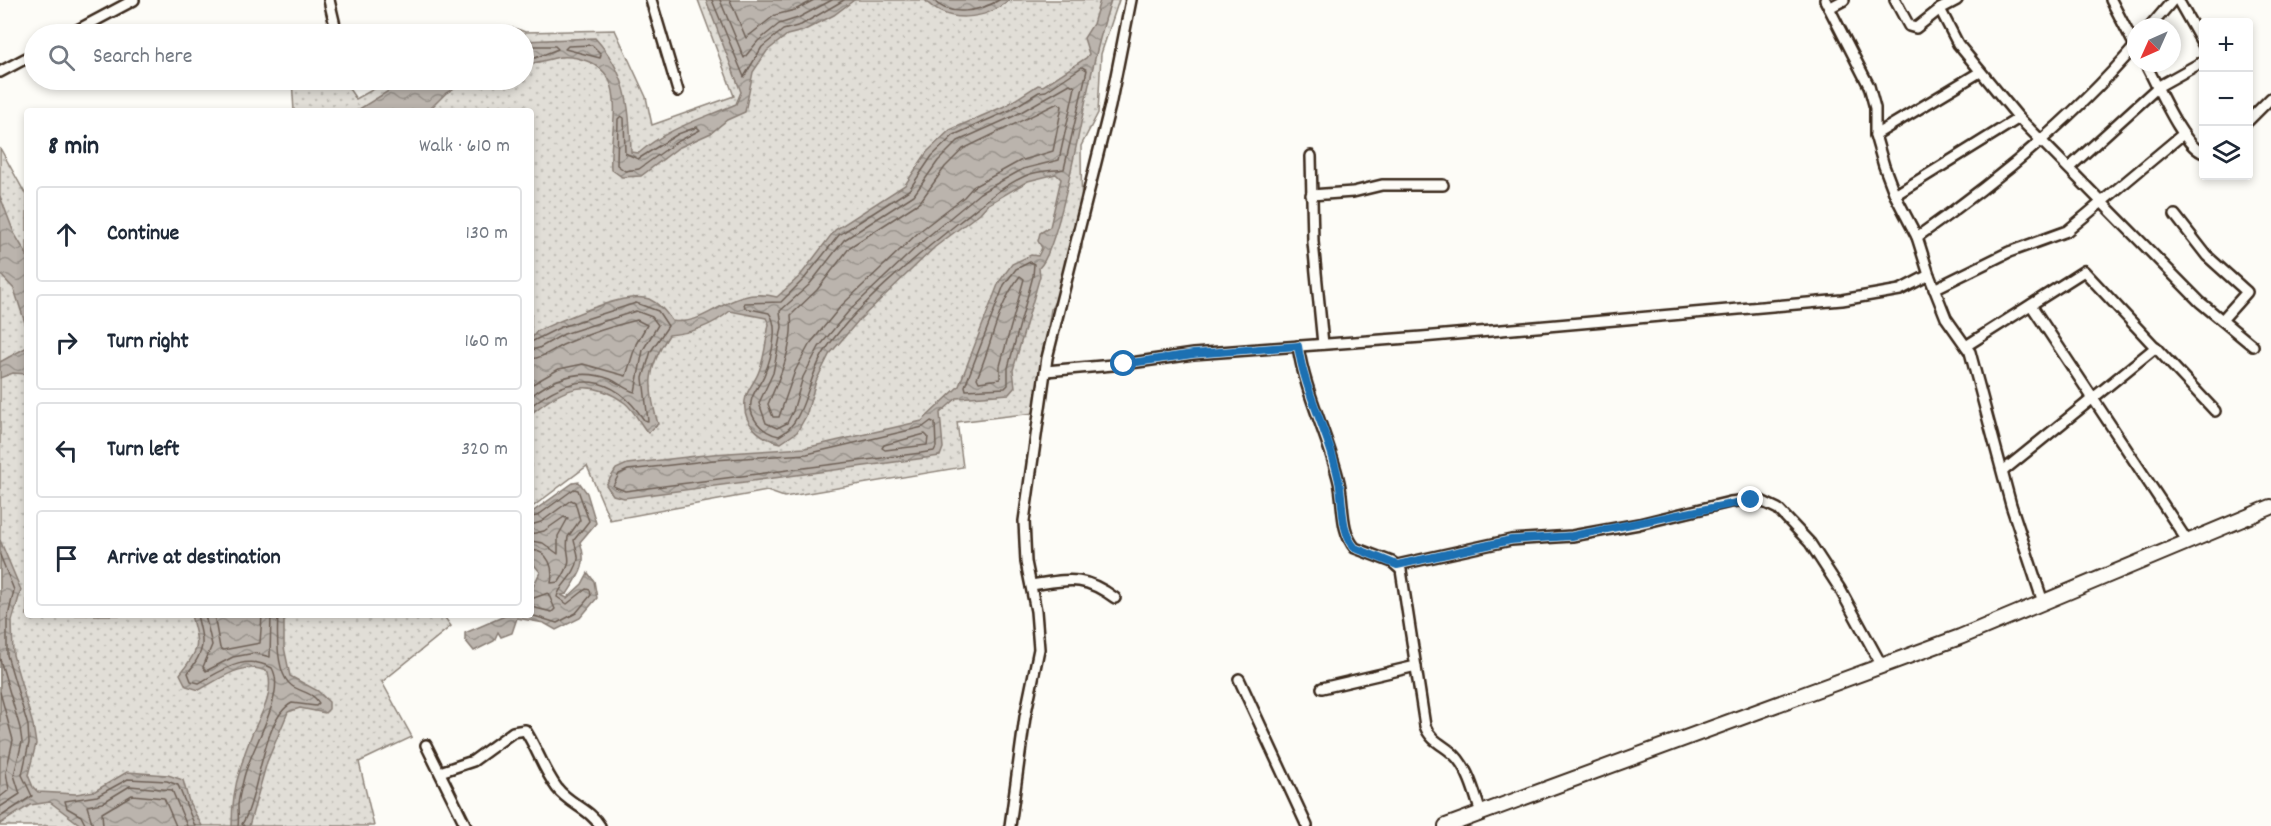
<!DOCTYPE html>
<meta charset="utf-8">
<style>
body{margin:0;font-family:Dekko,sans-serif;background:#f2f2f3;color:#1f2937}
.controls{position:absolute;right:18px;top:18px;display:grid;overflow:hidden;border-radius:6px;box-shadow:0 3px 9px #0003}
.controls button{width:54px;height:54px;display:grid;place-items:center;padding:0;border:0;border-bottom:2px solid #e0e1e3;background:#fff;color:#1f2937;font:30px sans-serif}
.compass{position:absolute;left:2127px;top:18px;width:54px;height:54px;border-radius:50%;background:#fff;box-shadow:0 3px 9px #0003;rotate:225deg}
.stop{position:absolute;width:18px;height:18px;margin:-14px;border:4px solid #1f6fb2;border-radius:50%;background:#fff}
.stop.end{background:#1f6fb2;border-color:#fff;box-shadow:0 2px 6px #0008}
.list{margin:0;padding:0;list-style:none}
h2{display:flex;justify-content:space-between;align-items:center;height:78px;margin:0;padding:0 24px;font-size:26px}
h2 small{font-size:20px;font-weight:400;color:#747a83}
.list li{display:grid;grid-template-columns:39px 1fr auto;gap:18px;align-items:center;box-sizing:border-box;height:96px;margin:0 12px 12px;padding:0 12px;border:2px solid #e0e1e3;border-radius:6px}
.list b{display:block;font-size:22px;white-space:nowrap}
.list em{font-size:20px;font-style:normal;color:#747a83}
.icon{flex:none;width:33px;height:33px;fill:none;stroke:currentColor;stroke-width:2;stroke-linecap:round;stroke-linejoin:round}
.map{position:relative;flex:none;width:2271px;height:826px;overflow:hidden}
.search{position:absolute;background:#fff;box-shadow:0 3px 9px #0003;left:24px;top:24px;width:510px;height:66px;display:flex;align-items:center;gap:15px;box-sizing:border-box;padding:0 21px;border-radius:33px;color:#747a83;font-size:22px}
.panel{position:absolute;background:#fff;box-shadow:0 3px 9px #0003;left:24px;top:108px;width:510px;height:510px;border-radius:6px}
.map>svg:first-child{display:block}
.grass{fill:url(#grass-dots);stroke:#8e847a;stroke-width:1.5}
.water{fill:url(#water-waves);stroke:#887d74;stroke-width:1.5}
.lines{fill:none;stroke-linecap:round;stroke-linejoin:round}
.shore{stroke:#6e6157;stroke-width:1.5}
.street-casing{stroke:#3b2a1e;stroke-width:14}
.secondary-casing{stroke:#3b2a1e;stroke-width:18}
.street{stroke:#fdfcf7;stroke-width:9}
.secondary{stroke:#fdfcf7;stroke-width:14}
.route{stroke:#1f6fb2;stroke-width:8}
</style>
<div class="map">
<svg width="2271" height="826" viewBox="0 0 2271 826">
<defs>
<pattern id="grass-dots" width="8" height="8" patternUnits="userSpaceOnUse" patternTransform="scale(1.5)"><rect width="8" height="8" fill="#e1ded7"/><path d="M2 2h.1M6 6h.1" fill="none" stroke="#c2bfb8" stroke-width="1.8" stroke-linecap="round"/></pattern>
<pattern id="water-waves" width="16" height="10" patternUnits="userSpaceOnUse" patternTransform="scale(1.5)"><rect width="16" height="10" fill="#bbb4ad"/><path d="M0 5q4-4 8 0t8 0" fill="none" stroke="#99938c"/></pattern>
</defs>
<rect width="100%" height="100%" fill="#fdfcf7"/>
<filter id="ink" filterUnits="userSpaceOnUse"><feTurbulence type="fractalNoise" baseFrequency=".0167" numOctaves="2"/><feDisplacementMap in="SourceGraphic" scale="12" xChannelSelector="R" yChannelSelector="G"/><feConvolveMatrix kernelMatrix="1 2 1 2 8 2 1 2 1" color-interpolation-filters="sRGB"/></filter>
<g filter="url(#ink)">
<!-- grass -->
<g class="grass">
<path d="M698 0H1119L1101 54 1098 113 1081 146 1082 248 1051 309 1034 413 957 422 963 467 784 497 767 491 610 520 587 466 531 508V111H294L292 80H343L356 99 390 80H524V34H472C488 27 509 24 525 32L615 30 646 97 652 125 734 96Z"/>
<polygon points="0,148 27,197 27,615 443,615 451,626 382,682 412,737 359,762 374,826 0,826"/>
</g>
<!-- water -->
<g class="water">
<path d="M706 0H854L834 15 803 31 787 35 767 51 753 72 745 112 727 120 711 133 678 148 641 176 622 177 611 169C608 131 631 77 587 61 579 58 568 56 560 57 547 59 537 64 524 64V41L595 38C627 73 630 106 631 152L639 153C667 128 702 119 736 104L741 92Z"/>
<path d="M925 0H1010C985 20 947 25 925 0Z"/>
<path d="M1100 0H1111C1103 26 1096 53 1090 80 1082 113 1059 250 1039 268L1040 276 1013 370 1015 387 1009 394 957 398 940 413 943 448 940 456 624 498 613 495 606 485 616 469 627 464 713 454 805 448 922 421 959 386 999 282 1012 264 1031 255 1038 256 1042 248 1038 241 1040 233 1050 227 1061 179 1056 174 1028 181 987 205 980 213 935 247 858 321 829 355 816 381 806 416 797 432 781 443C761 439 742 424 745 401 746 390 756 381 759 371 765 357 766 339 769 324L766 318 730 311C712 326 692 333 669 335 647 367 647 387 658 424L648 433C640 424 634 410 625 403 589 376 562 388 531 414V339L537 331C561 321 625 290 649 299 660 304 666 312 672 321 710 327 727 285 777 297L800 276 835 230 905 185 927 152 950 130 1007 105 1038 85 1043 86 1086 58 1089 54 1084 38 1093 24Z"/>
<polygon points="406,80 468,80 446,93 428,111 356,111"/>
<polygon points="0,196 14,233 27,255 27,329 14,289 0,274"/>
<polygon points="27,347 27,374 13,373 0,378 0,362"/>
<path d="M579 482 587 493 596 523 580 542C588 565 580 574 567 594L561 595 567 598 582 584 588 573 594 581 597 598 580 618 556 630 544 623 517 618 512 633 501 637 498 632 494 641 474 651 465 640V633L507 615H531V591L540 572 531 561V513L573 483Z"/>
<polygon points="0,540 21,590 12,621 13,655 33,725 36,744 28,775 33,787 38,792 76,794 95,791 127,772 168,775 183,780 189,802 202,826 82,826 50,802 30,805 0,824"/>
<path d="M191 615H284V647L290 676 318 691 329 702V709L325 713 300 708 288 712 267 762 249 826H232C232 807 234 788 240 770 243 758 247 746 252 734 261 714 274 695 268 672 243 660 222 678 199 690L186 686 180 674C201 647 199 647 191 615Z"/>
</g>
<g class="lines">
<!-- shore -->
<g class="shore">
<polyline points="712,0 744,77 762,47 783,30 801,25 844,0"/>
<polyline points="720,0 744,58 758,41 779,24 798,18 832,0"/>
<polyline points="730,0 746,38 775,15 795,10 814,0"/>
<path d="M933 0C949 18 981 11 999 0"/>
<polygon points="592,45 601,54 600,58 565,49 568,46"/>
<polyline points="524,46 555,46 558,49 535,58 524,59"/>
<path d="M1082 67 1087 70 1064 169C1052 171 1038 170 1025 176 999 188 980 206 958 223 918 255 849 311 823 354 807 380 805 423 779 436 763 433 746 417 752 398 755 389 762 382 765 373 771 358 780 326 769 313L745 308 744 303 781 302 804 279 839 235 909 190 932 156 954 135 1010 110 1039 92 1046 91Z"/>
<polygon points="1070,84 1075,87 1059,160 1023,169 980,193 926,238 848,312 819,347 803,377 793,411 787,423 777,428 766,423 759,403 773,373 782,327 780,311 809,285 844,240 914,195 938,161 958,141 1014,116"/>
<path d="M1058 103 1062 106 1053 151 1020 161 973 187 964 197 920 231 842 305 809 345 795 371 779 417H773L768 404C780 377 794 346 791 315L817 290 850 247 920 202 945 167 963 149Z"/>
<polygon points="621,116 624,118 625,153 638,159 678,134 697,127 700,130 675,143 639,169 625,171 617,165 618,119"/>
<polygon points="1030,262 1034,264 1033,276 1008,368 1008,385 1005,388 966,390 965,386 1004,285 1016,269"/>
<path d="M1020 276 1024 279 1000 366V379L979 382 977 378C992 345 997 305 1020 276Z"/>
<path d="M531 342 561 327 636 303 658 311 668 326 651 351 643 378 648 421 644 420C613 373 574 371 531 406"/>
<path d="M531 350 539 348 564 334 636 311 652 317 658 325 643 350 635 392C626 390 619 383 610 379 581 368 554 378 531 396"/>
<path d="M531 359C544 358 553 349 565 344 588 334 612 326 637 320L647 325 636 344 626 376 583 364 559 369 531 385"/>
<polygon points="931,421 935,423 936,447 934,451 921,453 625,491 613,486 619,474 628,470 714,460 807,454 923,427"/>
<polygon points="925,434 928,437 927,445 885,450 882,448 884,445"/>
<path d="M531 517 537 516 574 489 578 490 589 521 574 540C575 547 579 553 578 559 576 576 559 585 557 597L567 604 586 589 590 590 591 595 576 613 557 623 531 615"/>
<path d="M531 525 541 522 571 500 575 502 580 520 568 537C564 560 577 555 559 582L551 583C554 568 549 551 531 550"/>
<polyline points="531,534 544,531 564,517 568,518 558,536 558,554 543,543 531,541"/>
<polyline points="0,555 14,590 7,621 7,655 28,726 29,743 22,775 32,796 0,817"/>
<polyline points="531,599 548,593 555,609 552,612 531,607"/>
<path d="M197 615C204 644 206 649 188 673L191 681 199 683C223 670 245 653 272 668 287 694 251 748 244 777 242 786 239 795 238 805 238 812 239 822 238 826"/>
<polyline points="205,615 212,645 203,667 206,671 233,657 255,653 270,657 271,615"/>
<polyline points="214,615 220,648 223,650 260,643 262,615"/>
<polyline points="0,659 20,728 22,742 14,775 20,794 0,807"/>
<polyline points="0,692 13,740 6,772 9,790 0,797"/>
<polyline points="86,826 81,816 67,808 65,801 97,796 128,779 167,781 178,785 195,826"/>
<polyline points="93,826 87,806 102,803 130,786 172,790 187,826"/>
<polyline points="103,826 102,813 132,795 164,798 176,826"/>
<path d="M244 826 242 824C259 799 262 718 292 703L316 706 319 703C314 693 301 692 292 686 276 675 277 633 278 615"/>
</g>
<defs>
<g id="street">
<polyline points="329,0 337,34"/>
<polyline points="651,0 678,91"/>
<polyline points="1825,0 1869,86 1875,108 1875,135 1884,166 1895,195 1917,237 1929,275"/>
<polyline points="1895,0 1909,26 1916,28 1940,9 1957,0"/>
<polyline points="2111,0 2136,48"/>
<polyline points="2178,0 2204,46"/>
<polyline points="1829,8 1844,0"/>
<polyline points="1940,9 1958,44 2019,118 2200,302 2253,346"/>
<polyline points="2150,27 2173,0"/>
<polyline points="70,34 134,0"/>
<path d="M2145 63C2156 82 2183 148 2204 153"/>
<polyline points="0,72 34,54"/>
<polyline points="2248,121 2271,98"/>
<polyline points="1875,135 1980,72"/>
<polyline points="1311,156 1313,242 1323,344"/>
<polyline points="2070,167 2159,86 2204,61"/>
<polyline points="1311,195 1353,192 1382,185 1443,185"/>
<polyline points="1895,195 2019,118"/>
<polyline points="2175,215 2207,256 2247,292 2222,320"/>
<path d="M1917 237C1997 181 2073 119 2136 45"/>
<polyline points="1934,289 2009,252 2067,231 2183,134"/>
<polyline points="2031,305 2188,542"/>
<path d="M1298 346C1305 394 1328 435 1339 482 1344 504 1340 531 1355 548L1392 562 1401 570 1425 726C1432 744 1447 745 1458 759 1470 774 1475 795 1481 813"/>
<polyline points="1966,346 2084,271 2215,411"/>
<polyline points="1046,371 1124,364 1193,354 1422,337 1842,300 1900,290 1929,275 1946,318 1970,352 2011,505 2043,602"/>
<polyline points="2003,471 2156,347"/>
<polyline points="1397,565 1511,540 1572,536 1639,524 1730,502 1757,499 1778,509 1810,543 1840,589 1882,666"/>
<path d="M1031 585C1068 580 1083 574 1115 598"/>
<polyline points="1239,679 1307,826"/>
<polyline points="1322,688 1416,666"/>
<polyline points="426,745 466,826"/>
<path d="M440 772 473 761 513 732 525 730C537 748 543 769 557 788 569 804 590 809 600 826"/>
<polyline points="1010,826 1025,717 1039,649 1036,611 1026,562 1024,521 1047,358 1110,106 1131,0"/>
</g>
<polyline id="secondary" points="1446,826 1960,637 2271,507"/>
</defs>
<!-- street casing -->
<use href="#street" class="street-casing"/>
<!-- secondary casing -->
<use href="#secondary" class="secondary-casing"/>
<!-- street -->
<use href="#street" class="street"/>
<!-- secondary -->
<use href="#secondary" class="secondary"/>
</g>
</g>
<g class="lines" filter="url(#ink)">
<!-- route -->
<path class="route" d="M1124 364 1193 354 1298 346C1305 395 1332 438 1340 487 1343 507 1341 532 1355 548L1397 565 1511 540 1572 536 1751 500"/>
</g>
</svg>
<div class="controls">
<button>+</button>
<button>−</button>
<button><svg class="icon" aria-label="layers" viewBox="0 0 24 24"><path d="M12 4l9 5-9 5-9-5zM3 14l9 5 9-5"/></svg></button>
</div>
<svg class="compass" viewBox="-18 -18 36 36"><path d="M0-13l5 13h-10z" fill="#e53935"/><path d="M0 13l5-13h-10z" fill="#747a83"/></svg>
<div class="stop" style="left:1124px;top:364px"></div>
<div class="stop end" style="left:1751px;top:500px"></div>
<div class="search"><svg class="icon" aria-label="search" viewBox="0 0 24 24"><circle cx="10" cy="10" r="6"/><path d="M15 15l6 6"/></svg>Search here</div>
<section class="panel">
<h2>8 min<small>Walk · 610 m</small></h2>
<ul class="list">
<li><svg class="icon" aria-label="ahead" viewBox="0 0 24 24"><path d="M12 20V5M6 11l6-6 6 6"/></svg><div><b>Continue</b></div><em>130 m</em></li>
<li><svg class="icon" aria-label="right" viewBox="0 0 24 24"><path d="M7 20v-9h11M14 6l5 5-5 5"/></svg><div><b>Turn right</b></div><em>160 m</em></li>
<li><svg class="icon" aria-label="left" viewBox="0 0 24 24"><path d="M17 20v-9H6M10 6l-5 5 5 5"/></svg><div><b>Turn left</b></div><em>320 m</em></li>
<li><svg class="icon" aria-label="arrive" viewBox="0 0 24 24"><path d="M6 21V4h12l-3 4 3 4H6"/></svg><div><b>Arrive at destination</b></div></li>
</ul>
</section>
</div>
